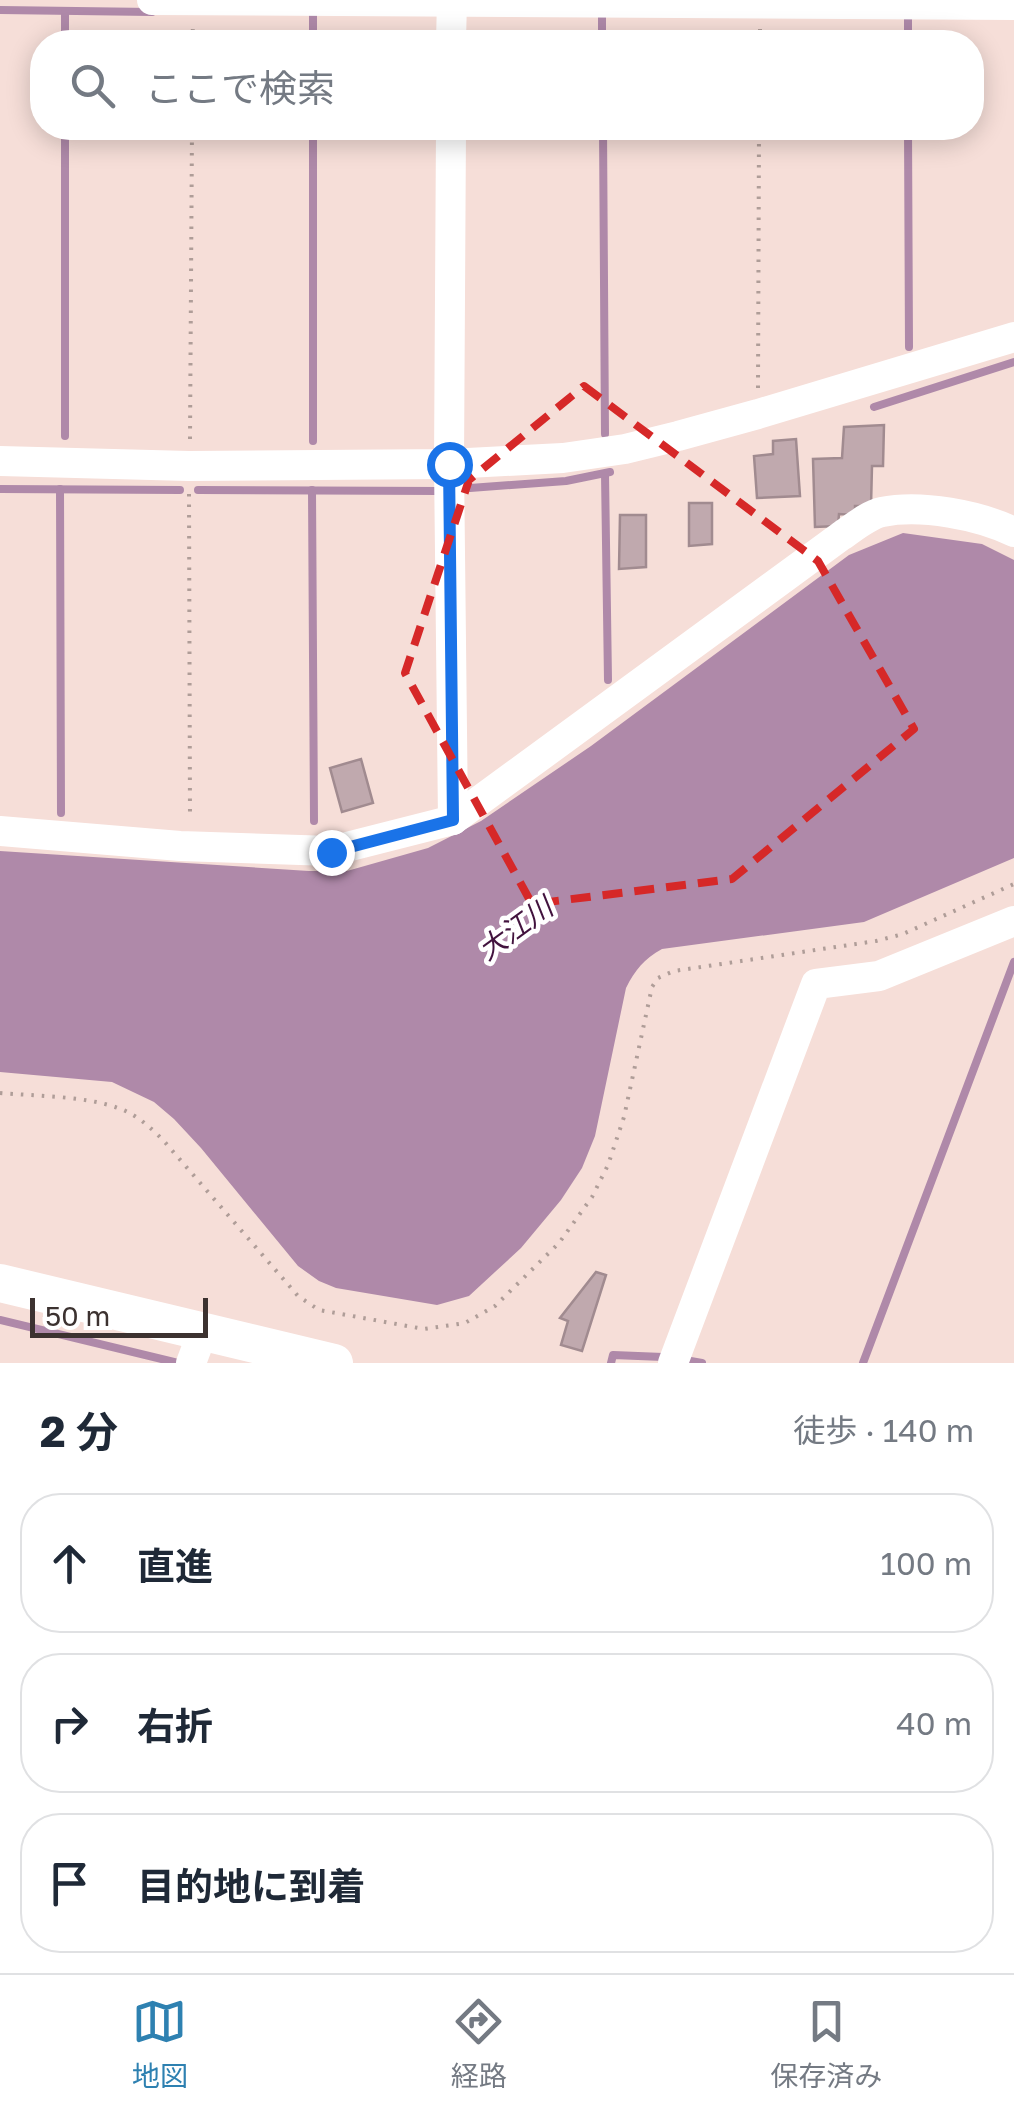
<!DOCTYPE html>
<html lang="ja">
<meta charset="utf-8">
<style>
body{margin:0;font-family:"Golos Text","Noto Sans JP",sans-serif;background:#f6f6f7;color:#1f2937}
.scale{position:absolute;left:30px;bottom:25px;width:178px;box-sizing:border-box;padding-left:10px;border:5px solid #3c3230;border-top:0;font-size:28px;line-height:35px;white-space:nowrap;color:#3c3230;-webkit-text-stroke:8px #fff;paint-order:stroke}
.stop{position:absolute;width:30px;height:30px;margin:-22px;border:8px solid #1a73e8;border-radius:50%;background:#fff}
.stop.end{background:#1a73e8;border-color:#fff;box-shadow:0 2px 10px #0008}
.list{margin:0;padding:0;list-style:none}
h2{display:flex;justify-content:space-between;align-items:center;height:130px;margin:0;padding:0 40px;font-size:42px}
h2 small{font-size:32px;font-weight:400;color:#747a83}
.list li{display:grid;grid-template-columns:65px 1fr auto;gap:30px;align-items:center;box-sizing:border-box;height:140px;margin:0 20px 20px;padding:0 20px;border:2px solid #e0e1e3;border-radius:40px}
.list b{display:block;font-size:38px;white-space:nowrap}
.list em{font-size:32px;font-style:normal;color:#747a83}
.icon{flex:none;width:55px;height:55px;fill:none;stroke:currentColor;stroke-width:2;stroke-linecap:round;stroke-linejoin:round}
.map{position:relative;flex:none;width:1014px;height:1363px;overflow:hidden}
.search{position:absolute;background:#fff;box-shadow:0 5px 25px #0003;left:30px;right:30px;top:30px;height:110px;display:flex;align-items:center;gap:25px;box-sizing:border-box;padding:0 35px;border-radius:40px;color:#747a83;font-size:38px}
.sheet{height:610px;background:#fff}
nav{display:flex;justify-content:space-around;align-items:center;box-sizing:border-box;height:140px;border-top:2px solid #e0e1e3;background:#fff;font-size:28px;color:#747a83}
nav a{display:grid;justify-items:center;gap:5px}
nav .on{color:#2e81b1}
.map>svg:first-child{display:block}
.water{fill:#af89a9}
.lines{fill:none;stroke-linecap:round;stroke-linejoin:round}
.stream{stroke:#af89a9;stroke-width:8}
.building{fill:#c0a9ae;stroke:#a18b90;stroke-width:2.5}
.path{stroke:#af9d98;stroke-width:4;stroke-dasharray:2.5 8;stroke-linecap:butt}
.minor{stroke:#fff;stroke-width:30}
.major{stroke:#fff;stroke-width:38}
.route{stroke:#1a73e8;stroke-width:12}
.marked{fill:none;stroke:#d62828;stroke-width:8;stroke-dasharray:20 12;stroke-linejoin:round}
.labels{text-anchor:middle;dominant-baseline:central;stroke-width:9;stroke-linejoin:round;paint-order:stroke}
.water-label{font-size:28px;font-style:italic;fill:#42133e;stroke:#fff}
</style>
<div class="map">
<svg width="1014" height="1363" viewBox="0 0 1014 1363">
<rect width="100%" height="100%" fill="#f6ded8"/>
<!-- water -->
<path class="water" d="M903 533 982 544 1014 560V858L864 922 662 949C644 959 635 970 626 988L595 1136 582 1168 561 1200 521 1248 469 1296 437 1305 336 1288 319 1281 298 1266 201 1148 174 1119 154 1102 112 1082 0 1072V851L309 871H347L428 848 481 821 591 746 849 555Z"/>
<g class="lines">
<!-- stream -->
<g class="stream">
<polyline points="0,10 152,12"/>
<polyline points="65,11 65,42"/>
<polyline points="602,15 602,42"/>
<polyline points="908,15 908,42"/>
<polyline points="313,42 313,14"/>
<polyline points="65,128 65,436"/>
<polyline points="603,128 605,434"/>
<polyline points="908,128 909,347"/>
<polyline points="874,407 1014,362"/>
<polyline points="313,441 313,128"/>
<polyline points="605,474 608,680"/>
<polyline points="470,488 566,481 610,472"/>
<polyline points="0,489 180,490"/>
<polyline points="60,489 61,813"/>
<polyline points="198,490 440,491"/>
<polyline points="312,490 314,821"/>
<polyline points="0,1320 178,1363"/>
<polyline points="685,1360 702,1363"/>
<polyline points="611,1363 613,1355 663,1357"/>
<polyline points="863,1363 1014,962"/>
</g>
</g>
<!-- building -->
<g class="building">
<polygon points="884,425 883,466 872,466 871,506 855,506 855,515 839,514 838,526 815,527 813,459 842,458 844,427"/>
<polygon points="796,439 800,496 757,498 754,456 773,454 773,441"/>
<polygon points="689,503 712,503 712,544 689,546"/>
<polygon points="620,515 646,515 646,567 619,569"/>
<polygon points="361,759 373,803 342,812 330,768"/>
<polygon points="596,1272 606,1275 582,1351 561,1345 568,1321 560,1318"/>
</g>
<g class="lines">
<!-- path -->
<g class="path">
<polyline points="192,42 193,27"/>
<polyline points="760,42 760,29"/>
<polyline points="758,388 759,128"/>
<polyline points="190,439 192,128"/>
<polyline points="189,494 190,819"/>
<path d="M0 1093C35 1096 86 1096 118 1108 136 1114 150 1127 163 1140L298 1296 319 1310 424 1329 465 1323 495 1306 559 1243 592 1197 608 1165 624 1117 652 987 658 978 674 971 876 941 903 934 1014 884"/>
</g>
<!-- minor -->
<g class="minor">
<polyline points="152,0 1014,5"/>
<polyline points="451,42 452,0"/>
<polyline points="451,128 449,464 453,820"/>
<polyline points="0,461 189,466 449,464 563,458 625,449 678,436 758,414 1014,337"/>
<path d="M0 831 180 846 331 851 453 820 841 536C853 528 868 515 882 512 921 504 979 515 1014 532"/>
<polyline points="191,1363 203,1331"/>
<polyline points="673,1363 816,984 879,976 1014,921"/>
</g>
<!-- major -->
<polyline class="major" points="0,1283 334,1363"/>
</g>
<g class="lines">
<!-- route -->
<polyline class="route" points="331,852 453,820 449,464"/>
</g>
<!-- marked area -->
<path class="marked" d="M584 386 818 561 914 729 732 879 532 904 405 673 469 480Z"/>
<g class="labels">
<!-- water labels -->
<g class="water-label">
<text transform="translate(515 928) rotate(-36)">大江川</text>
</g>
</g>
</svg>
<div class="scale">50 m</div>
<div class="stop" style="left:449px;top:464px"></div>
<div class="stop end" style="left:331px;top:852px"></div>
<div class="search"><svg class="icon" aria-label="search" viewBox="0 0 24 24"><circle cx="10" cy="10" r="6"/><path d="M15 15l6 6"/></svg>ここで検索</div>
</div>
<section class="sheet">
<h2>2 分<small>徒歩 · 140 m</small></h2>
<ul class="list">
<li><svg class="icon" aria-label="ahead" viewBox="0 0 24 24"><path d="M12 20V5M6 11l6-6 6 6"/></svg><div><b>直進</b></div><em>100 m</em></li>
<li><svg class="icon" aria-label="right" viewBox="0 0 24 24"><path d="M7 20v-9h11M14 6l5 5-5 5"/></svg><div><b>右折</b></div><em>40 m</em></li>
<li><svg class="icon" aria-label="arrive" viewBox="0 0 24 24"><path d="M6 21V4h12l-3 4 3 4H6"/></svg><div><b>目的地に到着</b></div></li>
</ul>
</section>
<nav>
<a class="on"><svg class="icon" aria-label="map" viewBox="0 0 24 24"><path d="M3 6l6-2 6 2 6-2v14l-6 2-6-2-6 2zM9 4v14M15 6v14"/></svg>地図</a>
<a><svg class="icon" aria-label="directions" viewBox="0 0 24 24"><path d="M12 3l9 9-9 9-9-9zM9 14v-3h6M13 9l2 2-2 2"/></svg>経路</a>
<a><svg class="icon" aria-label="saved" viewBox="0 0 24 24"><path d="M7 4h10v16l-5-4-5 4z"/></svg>保存済み</a>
</nav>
